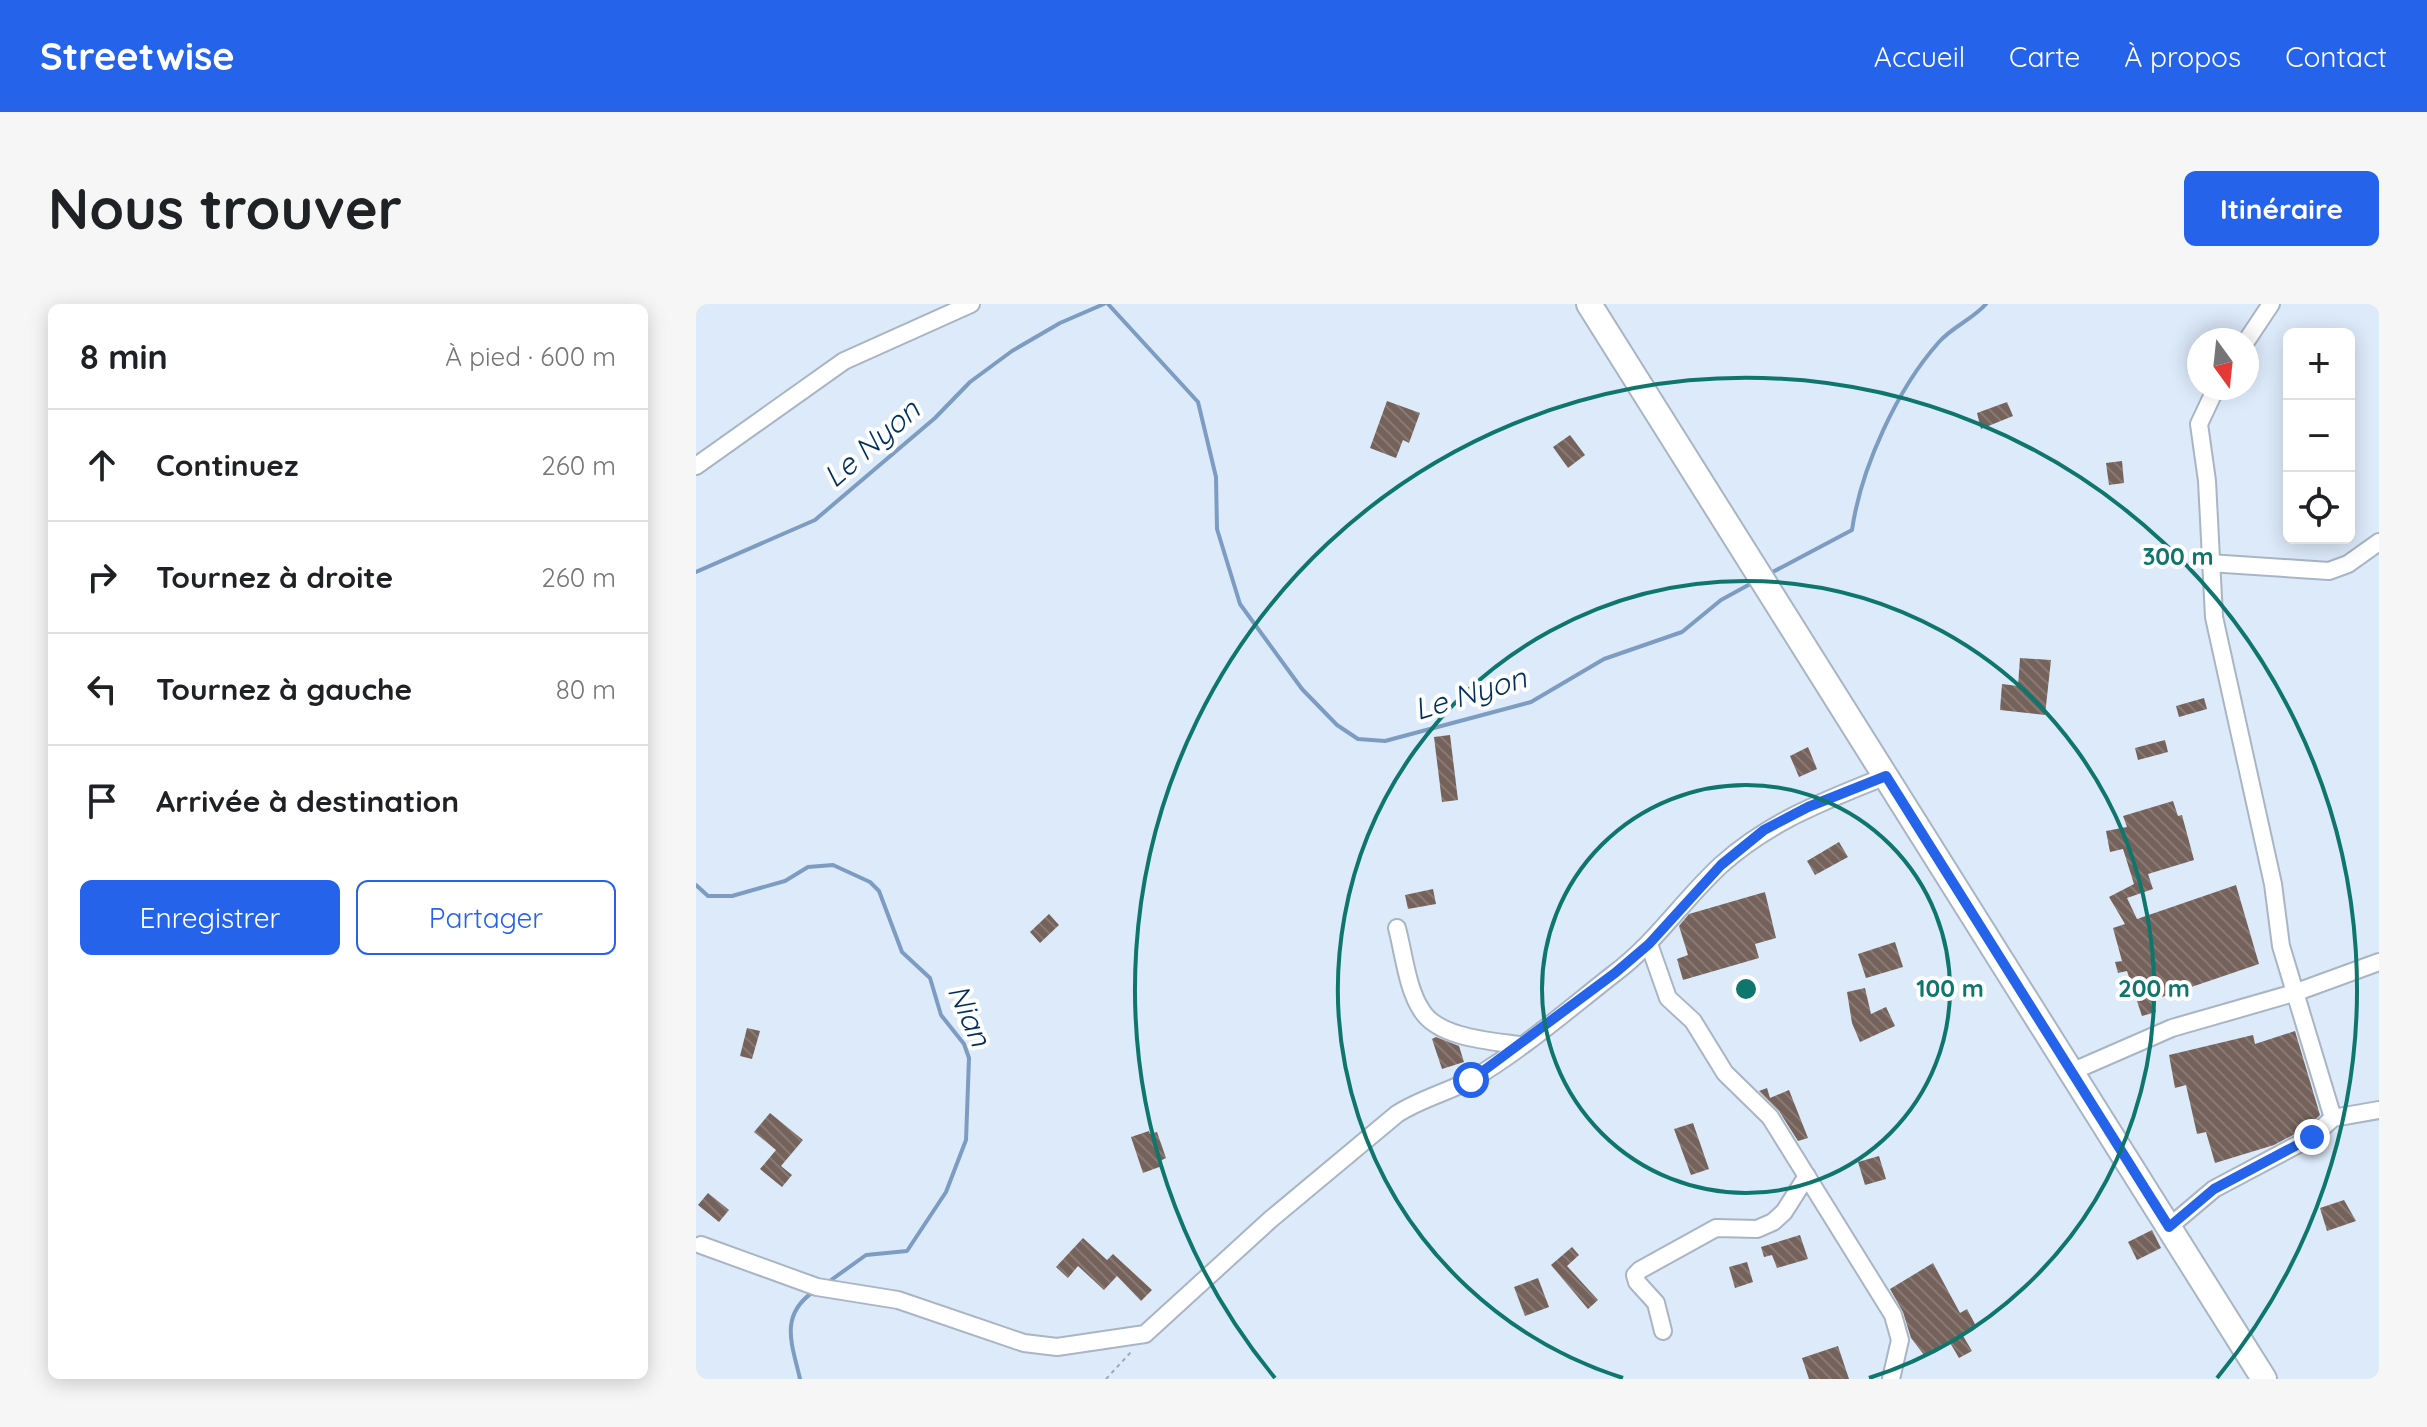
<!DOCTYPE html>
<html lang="fr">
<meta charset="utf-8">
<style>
body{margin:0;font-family:Quicksand,sans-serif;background:#f6f6f6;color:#202124}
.controls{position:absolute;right:24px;top:24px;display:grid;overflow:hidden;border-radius:12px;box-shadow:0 4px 20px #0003}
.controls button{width:72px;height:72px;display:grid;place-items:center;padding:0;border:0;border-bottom:2px solid #e0e0e0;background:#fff;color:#202124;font:40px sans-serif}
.compass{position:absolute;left:1491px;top:24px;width:72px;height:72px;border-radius:50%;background:#fff;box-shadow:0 4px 20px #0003;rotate:165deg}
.stop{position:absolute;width:24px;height:24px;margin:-18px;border:6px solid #2563eb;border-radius:50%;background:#fff}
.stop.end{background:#2563eb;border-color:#fff;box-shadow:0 2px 8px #0008}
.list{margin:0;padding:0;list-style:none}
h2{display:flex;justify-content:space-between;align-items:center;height:104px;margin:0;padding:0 32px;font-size:34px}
h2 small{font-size:26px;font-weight:400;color:#757577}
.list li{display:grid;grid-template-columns:52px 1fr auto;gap:24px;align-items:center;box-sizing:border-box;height:112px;padding:0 32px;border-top:2px solid #e0e0e0}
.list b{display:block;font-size:30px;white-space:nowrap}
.list em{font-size:26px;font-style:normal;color:#757577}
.actions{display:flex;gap:16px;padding:24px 32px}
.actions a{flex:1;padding:18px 0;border:2px solid #2563eb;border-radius:12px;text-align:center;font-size:28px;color:#2563eb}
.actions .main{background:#2563eb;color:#fff}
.icon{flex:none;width:44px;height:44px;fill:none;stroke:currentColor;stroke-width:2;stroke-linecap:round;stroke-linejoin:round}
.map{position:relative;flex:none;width:1683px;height:1075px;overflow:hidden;border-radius:12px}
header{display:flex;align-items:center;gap:48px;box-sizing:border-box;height:112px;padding:0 40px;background:#2563eb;color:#fff}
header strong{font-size:38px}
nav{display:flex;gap:44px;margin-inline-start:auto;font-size:28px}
.intro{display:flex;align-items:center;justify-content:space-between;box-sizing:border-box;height:192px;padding:0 48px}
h1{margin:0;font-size:56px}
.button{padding:20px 36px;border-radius:12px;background:#2563eb;color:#fff;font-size:28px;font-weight:700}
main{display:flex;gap:48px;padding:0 48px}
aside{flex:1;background:#fff;border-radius:12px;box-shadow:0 4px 20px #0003}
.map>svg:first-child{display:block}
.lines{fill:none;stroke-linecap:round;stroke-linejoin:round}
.stream{stroke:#7c9cc2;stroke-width:4}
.building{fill:url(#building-back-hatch)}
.street-casing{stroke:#a9b5c4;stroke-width:20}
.secondary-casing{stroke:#a9b5c4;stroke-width:28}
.path{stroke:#9fa9b5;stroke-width:2;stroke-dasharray:4 4;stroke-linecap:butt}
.street{stroke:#fff;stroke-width:16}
.secondary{stroke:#fff;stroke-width:24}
.route{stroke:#2563eb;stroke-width:10}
.ring{fill:none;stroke:#0f766e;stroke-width:4}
.labels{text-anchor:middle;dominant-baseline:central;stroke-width:8;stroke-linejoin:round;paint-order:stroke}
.water-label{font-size:30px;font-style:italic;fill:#002f5e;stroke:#fff}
.centre{fill:#0f766e;stroke:#fff;stroke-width:4}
.ring-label{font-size:24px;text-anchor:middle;font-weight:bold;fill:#0f766e;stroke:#fff;stroke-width:8;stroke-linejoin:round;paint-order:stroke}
</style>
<header>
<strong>Streetwise</strong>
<nav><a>Accueil</a><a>Carte</a><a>À propos</a><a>Contact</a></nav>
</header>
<div class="intro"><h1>Nous trouver</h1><a class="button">Itinéraire</a></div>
<main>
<aside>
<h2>8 min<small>À pied · 600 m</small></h2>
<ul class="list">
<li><svg class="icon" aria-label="ahead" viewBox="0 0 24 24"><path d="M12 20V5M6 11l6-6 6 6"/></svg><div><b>Continuez</b></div><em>260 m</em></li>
<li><svg class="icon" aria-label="right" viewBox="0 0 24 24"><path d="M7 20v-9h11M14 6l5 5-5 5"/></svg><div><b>Tournez à droite</b></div><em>260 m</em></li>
<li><svg class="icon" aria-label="left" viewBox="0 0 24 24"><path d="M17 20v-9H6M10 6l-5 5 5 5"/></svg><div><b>Tournez à gauche</b></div><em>80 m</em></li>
<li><svg class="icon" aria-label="arrive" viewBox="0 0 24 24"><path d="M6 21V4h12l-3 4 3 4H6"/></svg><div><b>Arrivée à destination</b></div></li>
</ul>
<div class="actions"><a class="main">Enregistrer</a><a>Partager</a></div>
</aside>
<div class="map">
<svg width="1683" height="1075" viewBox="0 0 1683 1075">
<defs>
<pattern id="building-back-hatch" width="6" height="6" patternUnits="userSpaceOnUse" patternTransform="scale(2)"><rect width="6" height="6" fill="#74625b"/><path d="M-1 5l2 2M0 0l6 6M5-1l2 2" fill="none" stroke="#877a75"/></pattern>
</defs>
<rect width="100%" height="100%" fill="#ddeafa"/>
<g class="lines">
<!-- stream -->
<g class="stream">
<polyline points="412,0 502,98 520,173 521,225 544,300 606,385 641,421 662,435 689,437 835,398 908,355 986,328 1025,296 1056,279"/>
<polyline points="0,268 119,216 239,114 274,78 316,47 364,19 408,0"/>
<path d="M1071 271 1156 226C1165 164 1201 85 1243 38 1256 23 1277 15 1290 0"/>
<polyline points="0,581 12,592 36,592 89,577 112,563 137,561 174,578 183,587 206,648 234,674 245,711 268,740 273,754 270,836 250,888 211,947 170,951 131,979"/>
<path d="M104 1075C96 1040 83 1012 117 988"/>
</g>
</g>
<!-- building -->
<g class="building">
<polygon points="691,97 724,109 713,139 707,136 700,154 674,144"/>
<polygon points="1311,98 1317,112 1285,125 1281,109"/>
<polygon points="874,131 889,151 872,164 857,143"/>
<polygon points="1426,157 1428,179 1413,181 1410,159"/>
<polygon points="1324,354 1355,356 1349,411 1304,406 1306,380 1322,382"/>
<polygon points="1508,394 1511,405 1483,413 1480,402"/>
<polygon points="754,431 762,496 746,498 738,433"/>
<polygon points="1469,436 1472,448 1442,456 1439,444"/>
<polygon points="1112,443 1121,465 1103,473 1094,452"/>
<polygon points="1477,497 1482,512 1486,511 1498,556 1452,570 1457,585 1431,594 1441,615 1540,581 1563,660 1457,696 1460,708 1446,712 1431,667 1422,669 1419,658 1426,657 1417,624 1429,620 1413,593 1438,580 1427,545 1414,548 1410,527 1431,523 1427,512"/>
<polygon points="1143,538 1152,553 1119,571 1111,557"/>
<polygon points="737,585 740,600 712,605 709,591"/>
<polygon points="1069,588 1080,634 1059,640 1063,654 987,676 981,655 992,651 983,622 993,610"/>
<polygon points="353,610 363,621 344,639 334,628"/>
<polygon points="1199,638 1207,663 1170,674 1162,650"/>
<polygon points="1169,684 1175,710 1190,703 1199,722 1164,738 1156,719 1151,688"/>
<polygon points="51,724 64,727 56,755 44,752"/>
<polygon points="1599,727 1624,811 1610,824 1578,841 1519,859 1510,828 1501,830 1490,781 1479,784 1473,751 1557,731 1559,740"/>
<polygon points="740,733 763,742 768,758 746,765 736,735"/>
<polygon points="1071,784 1074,794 1093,786 1112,834 1102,837 1083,807 1063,787"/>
<polygon points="74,809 107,836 85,862 96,871 86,883 64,865 80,846 58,828"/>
<polygon points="997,819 1013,865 995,871 978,825"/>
<polygon points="453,827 454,830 461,828 470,854 464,857 466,862 447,869 435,833"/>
<polygon points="1183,852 1190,875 1169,881 1162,858"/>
<polygon points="12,889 33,906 23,918 2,901"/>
<polygon points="1648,896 1660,917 1631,927 1624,904"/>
<polygon points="1456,926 1465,944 1441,956 1432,938"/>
<polygon points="1104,931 1112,955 1081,964 1076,951 1068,953 1065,943"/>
<polygon points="387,934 411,956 417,950 456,986 445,997 421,972 408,986 382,962 372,974 360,963"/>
<polygon points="876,943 883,951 871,962 902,996 892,1005 855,961"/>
<polygon points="1051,958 1057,978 1039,984 1033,963"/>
<polygon points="1237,959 1264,1009 1271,1005 1280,1022 1266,1030 1276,1047 1263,1054 1253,1037 1228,1051 1215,1034 1207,1008 1194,985"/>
<polygon points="842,974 853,1003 829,1012 818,983"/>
<polygon points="1142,1042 1153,1075 1113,1075 1106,1054"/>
</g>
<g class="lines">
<defs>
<g id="street">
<polyline points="1551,36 1575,0"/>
<polyline points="1520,84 1503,120 1511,177 1518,313 1577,580 1585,642 1637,814"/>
<polyline points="0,162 148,57 275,0"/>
<polyline points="1513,259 1633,267 1652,260 1683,238"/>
<path d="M701 624C708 650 711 685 726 707 743 734 795 737 823 741"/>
<polyline points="953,640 972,694 997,717 1029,769 1074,813 1197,1011 1204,1036 1195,1075"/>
<polyline points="1375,768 1476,724 1598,689 1683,658"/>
<polyline points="1473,923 1518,885 1616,833 1637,814 1683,806"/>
<path d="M5 941 121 983 202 996 328 1039 361 1043 449 1030 575 915 701 810C726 794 753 788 778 774 827 745 874 704 919 669 960 638 988 595 1025 561 1074 517 1130 496 1190 472"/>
<polyline points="967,1027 960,999 941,978 939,971 944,966 1020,924 1061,925 1077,918 1088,908 1111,872"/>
</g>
<polyline id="secondary" points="893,0 1568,1075"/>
</defs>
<!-- street casing -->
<use href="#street" class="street-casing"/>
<!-- secondary casing -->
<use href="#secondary" class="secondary-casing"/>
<!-- path -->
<polyline class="path" points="410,1075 436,1047"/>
<!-- street -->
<use href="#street" class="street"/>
<!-- secondary -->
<use href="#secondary" class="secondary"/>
</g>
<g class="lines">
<!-- route -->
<polyline class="route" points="775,776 919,669 953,640 1025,561 1068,526 1112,503 1190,472 1473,923 1518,885 1616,833"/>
</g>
<!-- distance rings -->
<g class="ring">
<circle cx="1050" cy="685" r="204"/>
<path d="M927 1074A408 408 0 1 1 1173 1074"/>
<path d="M579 1074A611 611 0 1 1 1521 1074"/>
</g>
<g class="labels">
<!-- water labels -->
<g class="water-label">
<text transform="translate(175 139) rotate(-41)">Le Nyon</text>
<text transform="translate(774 389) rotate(-17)">Le Nyon</text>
<text transform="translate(274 711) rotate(66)">Nian</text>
</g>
</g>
<circle cx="1050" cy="685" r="12" class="centre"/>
<g class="ring-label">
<text x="1482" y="261">300 m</text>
<text x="1254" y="693">100 m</text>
<text x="1458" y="693">200 m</text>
</g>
</svg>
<div class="controls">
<button>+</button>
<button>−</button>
<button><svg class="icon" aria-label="locate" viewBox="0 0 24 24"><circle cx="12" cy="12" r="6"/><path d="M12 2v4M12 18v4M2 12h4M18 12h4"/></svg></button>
</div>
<svg class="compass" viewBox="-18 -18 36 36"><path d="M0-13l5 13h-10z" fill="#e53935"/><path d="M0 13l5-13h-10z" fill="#757577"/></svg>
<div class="stop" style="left:775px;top:776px"></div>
<div class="stop end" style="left:1616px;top:833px"></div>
</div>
</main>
